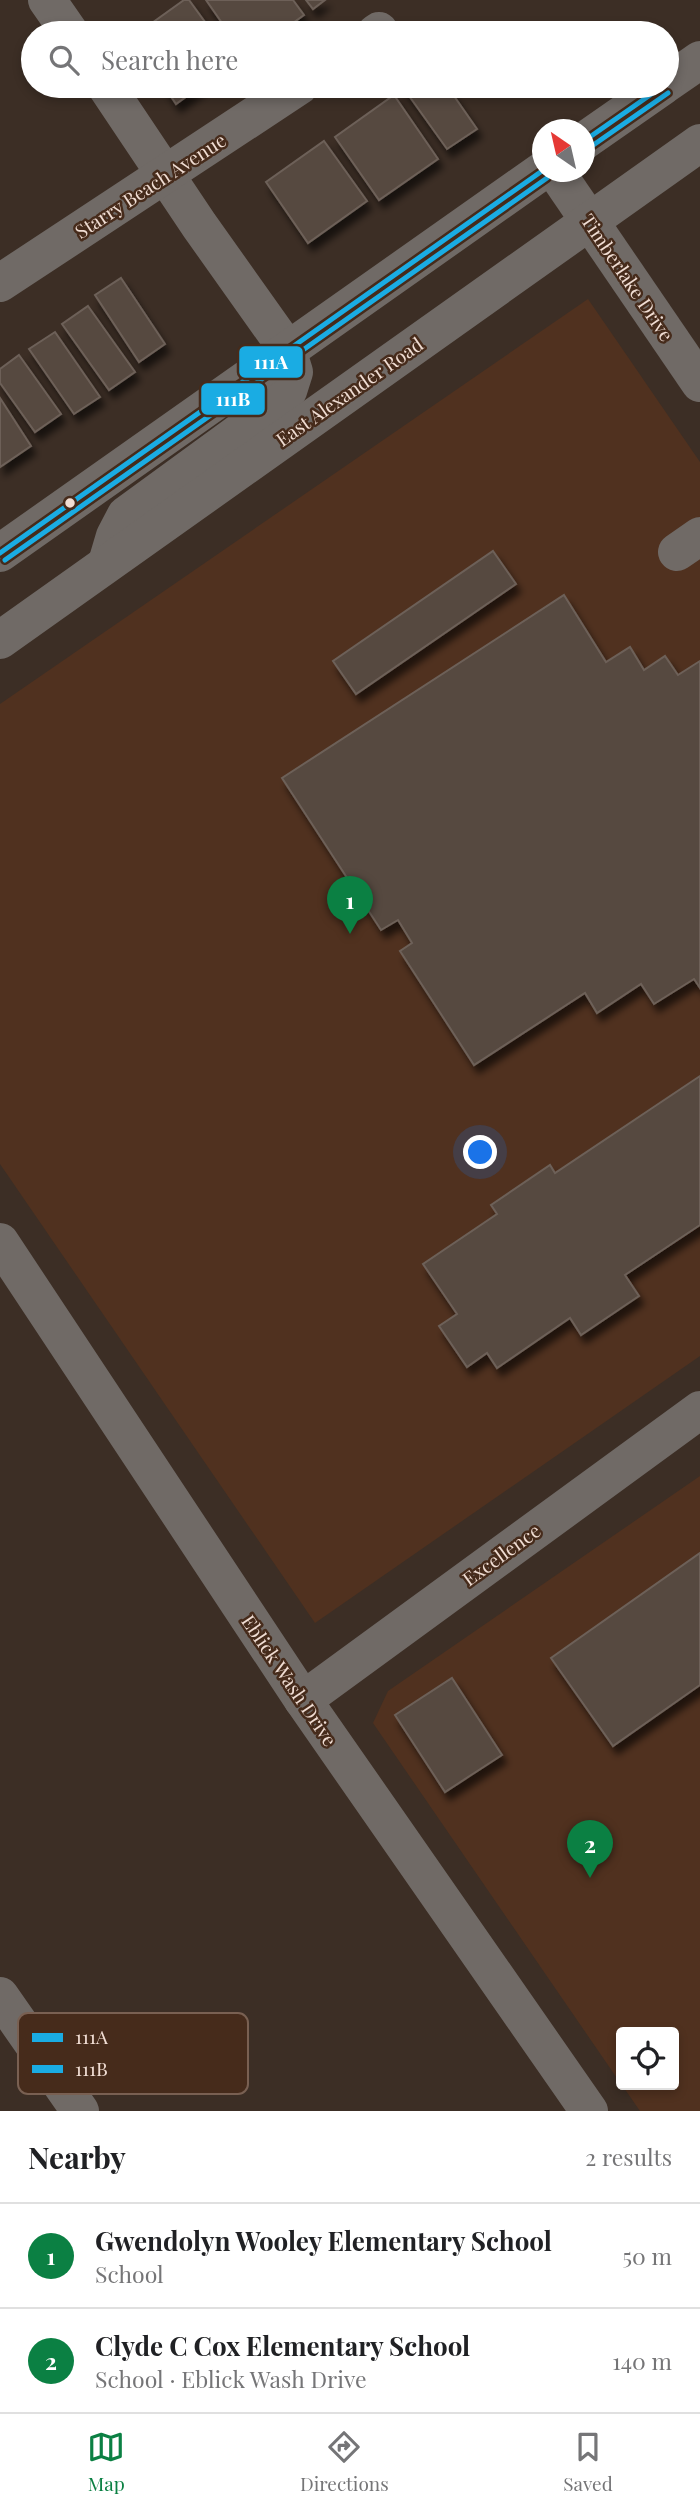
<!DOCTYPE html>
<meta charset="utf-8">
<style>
body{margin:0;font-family:"Playfair Display",serif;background:#f2f2f2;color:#202124}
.controls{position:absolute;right:21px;bottom:21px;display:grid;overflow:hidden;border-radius:7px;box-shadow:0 4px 10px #0003}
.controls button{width:63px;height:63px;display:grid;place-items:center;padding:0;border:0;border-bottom:2px solid #e0e0e0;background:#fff;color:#202124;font:35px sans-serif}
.compass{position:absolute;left:532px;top:119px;width:63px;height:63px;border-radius:50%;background:#fff;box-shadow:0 4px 10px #0003;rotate:326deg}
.you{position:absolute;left:481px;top:1153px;width:24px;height:24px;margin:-18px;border:5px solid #fff;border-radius:50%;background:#1a73e8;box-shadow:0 0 0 10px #1a73e833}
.badge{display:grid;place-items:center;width:46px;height:46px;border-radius:50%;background:#0b8043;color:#fff;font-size:23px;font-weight:700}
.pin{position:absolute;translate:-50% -58px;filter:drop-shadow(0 2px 4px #0008)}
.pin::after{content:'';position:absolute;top:37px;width:24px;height:21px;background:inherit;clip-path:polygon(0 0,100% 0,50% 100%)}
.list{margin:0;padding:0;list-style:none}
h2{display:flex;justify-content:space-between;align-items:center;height:91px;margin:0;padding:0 28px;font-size:30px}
h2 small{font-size:23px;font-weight:400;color:#757577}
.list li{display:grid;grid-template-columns:46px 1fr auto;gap:21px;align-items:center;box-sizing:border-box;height:105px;padding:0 28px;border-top:2px solid #e0e0e0}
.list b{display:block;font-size:26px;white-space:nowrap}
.list p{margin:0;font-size:23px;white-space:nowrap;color:#757577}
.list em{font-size:23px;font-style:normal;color:#757577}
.icon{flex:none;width:38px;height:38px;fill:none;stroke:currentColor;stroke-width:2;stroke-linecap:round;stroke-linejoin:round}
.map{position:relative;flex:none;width:700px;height:2111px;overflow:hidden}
.search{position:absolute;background:#fff;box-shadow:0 4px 10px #0003;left:21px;right:21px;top:21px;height:77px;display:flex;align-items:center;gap:18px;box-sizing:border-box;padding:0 24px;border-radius:38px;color:#757577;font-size:26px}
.sheet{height:301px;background:#fff}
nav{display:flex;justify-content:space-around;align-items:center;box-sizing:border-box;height:98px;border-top:2px solid #e0e0e0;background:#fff;font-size:19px;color:#757577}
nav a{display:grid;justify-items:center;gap:4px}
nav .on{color:#0b8043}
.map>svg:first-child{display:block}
.built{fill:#50311f}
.building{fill:#574940;stroke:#6d6159;stroke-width:2;filter:url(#shadow)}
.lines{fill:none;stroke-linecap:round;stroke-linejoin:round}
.minor{stroke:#706a66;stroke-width:38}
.bus-1-casing{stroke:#462b1b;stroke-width:10}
.bus-2-casing{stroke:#462b1b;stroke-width:10}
.bus-1{stroke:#1aace3;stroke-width:5}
.bus-2{stroke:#1aace3;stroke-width:5}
.bus-dot{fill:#f0ddd3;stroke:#462b1b;stroke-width:2.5}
.labels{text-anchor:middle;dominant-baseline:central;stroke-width:5;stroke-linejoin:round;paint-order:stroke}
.street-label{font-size:19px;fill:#f0ddd3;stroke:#462b1b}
.key{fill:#462b1b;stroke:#796052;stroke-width:2}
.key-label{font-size:19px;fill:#f0ddd3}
.line-badge{stroke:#462b1b;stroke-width:2.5}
.badge-label{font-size:19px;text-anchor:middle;font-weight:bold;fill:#fff}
</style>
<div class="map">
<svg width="700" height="2111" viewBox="0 0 700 2111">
<defs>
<filter id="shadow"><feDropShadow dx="4.5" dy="8" stdDeviation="3.5" flood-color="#0009"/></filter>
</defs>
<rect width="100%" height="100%" fill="#3c2e25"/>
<!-- built -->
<g class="built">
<polygon points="588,299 700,462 700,1356 315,1623 0,1164 0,704"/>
<polygon points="700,1476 700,2111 640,2111 622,2085 674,2085 674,2032 621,2032 621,2084 373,1723 388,1691"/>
</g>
<!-- building -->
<g class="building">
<polygon points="184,0 189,0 213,33 138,33"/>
<polygon points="206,0 293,0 304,15 279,33 229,33"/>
<polygon points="306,0 325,0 313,9"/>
<polygon points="164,86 201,86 176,104"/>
<polygon points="402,86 447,86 477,129 447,149"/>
<polygon points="394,95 438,159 379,200 335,137"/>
<polygon points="324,141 367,201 308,243 266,182"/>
<polygon points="121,278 165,344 139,362 95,295"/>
<polygon points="88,306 135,372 109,390 62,324"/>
<polygon points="55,332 100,397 74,414 29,349"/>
<polygon points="19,355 61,414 35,432 0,383 0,369"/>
<polygon points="0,398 31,446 0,467"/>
<polygon points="493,551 516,584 356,694 333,661"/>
<polygon points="564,595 606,662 630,647 644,670 665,656 678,675 700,661 700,988 694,979 654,1004 641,984 597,1013 585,993 474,1065 400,951 412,943 398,920 381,930 282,778"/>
<polygon points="700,1076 700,1225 625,1275 639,1296 581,1335 570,1318 497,1368 487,1353 467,1367 439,1326 457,1314 423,1264 497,1214 491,1205 550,1165 555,1173"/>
<polygon points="700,1553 700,1685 613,1746 551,1658"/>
<polygon points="452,1678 502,1755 445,1792 395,1715"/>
</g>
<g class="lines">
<!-- minor -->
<g class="minor">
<polyline points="47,0 70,33"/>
<polyline points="376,33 379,31"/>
<polyline points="667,83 700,60"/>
<polyline points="106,86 199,225 287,349 294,372 288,391 248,426 126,515 115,536 107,563"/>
<polyline points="584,141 663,86"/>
<polyline points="556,172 700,383"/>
<polyline points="0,283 299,86"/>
<polyline points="677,552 700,536"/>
<polyline points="0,553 542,171"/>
<polyline points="0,640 700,143"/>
<polyline points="0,1242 303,1700 589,2111"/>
<polyline points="303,1700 700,1410"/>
<polyline points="0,1996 80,2111"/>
</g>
<defs>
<g id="bus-1">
<polyline points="584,141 663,86"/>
<polyline points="0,553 542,171"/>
</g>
<g id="bus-2">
<polyline points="589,148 668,93"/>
<polyline points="5,560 547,178"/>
</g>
</defs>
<!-- bus-1 casing -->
<use href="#bus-1" class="bus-1-casing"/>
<!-- bus-2 casing -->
<use href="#bus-2" class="bus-2-casing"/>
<!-- bus-1 -->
<use href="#bus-1" class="bus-1"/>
<!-- bus-2 -->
<use href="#bus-2" class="bus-2"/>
</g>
<!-- markers -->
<circle class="bus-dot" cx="70" cy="503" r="6"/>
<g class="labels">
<!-- street labels -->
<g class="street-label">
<text transform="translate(150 185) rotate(-33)">Starry Beach Avenue</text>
<text transform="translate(628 277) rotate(56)">Timberlake Drive</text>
<text transform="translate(349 391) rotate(-35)">East Alexander Road</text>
<text transform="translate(501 1554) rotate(-36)">Excellence</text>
<text transform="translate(290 1680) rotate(56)">Eblick Wash Drive</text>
</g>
</g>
<!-- legend -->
<rect x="18" y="2013" width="230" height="81" rx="10" class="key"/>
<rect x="32" y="2033" width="31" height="9" fill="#1aace3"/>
<rect x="32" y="2065" width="31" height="8" fill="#1aace3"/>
<g class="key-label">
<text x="75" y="2044">111A</text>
<text x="75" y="2076">111B</text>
</g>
<g class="line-badge">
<rect x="238" y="345" width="66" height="34" rx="7" fill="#1aace3"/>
<rect x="200" y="382" width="66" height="34" rx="7" fill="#1aace3"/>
</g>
<g class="badge-label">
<text x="271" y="369">111A</text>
<text x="233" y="406">111B</text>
</g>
</svg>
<div class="controls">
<button><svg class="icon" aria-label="locate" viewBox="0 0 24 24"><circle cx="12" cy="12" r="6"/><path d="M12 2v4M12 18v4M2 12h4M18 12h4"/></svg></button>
</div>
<svg class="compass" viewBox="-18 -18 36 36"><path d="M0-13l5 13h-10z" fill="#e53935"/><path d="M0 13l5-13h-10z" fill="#757577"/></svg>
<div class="you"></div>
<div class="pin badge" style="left:350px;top:934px">1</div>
<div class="pin badge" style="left:590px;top:1878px">2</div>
<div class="search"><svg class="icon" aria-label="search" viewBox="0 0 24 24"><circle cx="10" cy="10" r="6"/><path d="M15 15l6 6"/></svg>Search here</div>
</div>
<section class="sheet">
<h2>Nearby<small>2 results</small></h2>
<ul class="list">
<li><span class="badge">1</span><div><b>Gwendolyn Wooley Elementary School</b><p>School</p></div><em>50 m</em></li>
<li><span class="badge">2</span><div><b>Clyde C Cox Elementary School</b><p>School · Eblick Wash Drive</p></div><em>140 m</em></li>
</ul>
</section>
<nav>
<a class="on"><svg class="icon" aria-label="map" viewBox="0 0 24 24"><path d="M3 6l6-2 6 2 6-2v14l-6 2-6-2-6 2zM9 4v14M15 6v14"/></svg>Map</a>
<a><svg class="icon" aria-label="directions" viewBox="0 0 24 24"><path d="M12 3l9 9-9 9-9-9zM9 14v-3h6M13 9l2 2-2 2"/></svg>Directions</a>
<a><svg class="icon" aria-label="saved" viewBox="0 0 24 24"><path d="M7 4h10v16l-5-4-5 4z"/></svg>Saved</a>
</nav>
